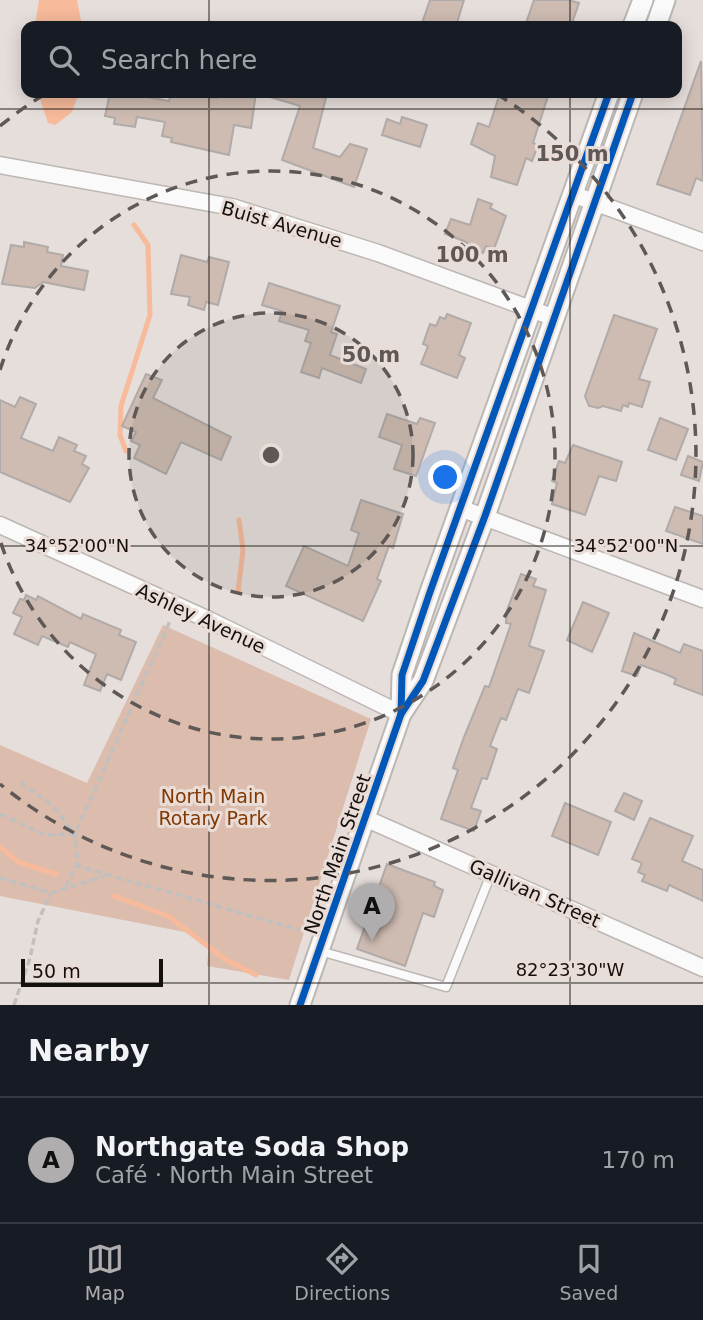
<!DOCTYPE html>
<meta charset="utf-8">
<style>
body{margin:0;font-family:"DejaVu Sans",sans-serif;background:#20242c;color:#f1f3f6}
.scale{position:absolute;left:21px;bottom:18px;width:142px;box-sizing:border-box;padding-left:7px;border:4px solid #14100e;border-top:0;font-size:19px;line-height:24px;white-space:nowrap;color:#14100e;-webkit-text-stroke:5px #eaddd7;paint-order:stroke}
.you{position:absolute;left:446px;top:478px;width:24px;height:24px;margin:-18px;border:5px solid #fff;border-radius:50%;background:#1a73e8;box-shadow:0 0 0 10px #1a73e833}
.badge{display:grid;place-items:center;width:46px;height:46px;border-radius:50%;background:#afadae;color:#111;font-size:23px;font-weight:700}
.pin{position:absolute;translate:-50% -58px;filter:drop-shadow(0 2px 4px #0008)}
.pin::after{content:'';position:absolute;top:37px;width:24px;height:21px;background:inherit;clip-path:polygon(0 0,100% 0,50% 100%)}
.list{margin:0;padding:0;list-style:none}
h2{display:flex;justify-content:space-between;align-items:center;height:91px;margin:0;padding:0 28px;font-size:30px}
h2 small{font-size:23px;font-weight:400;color:#9ea1a6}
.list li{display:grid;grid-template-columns:46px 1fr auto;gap:21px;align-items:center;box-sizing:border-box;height:126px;padding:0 28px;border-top:2px solid #363941}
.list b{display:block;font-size:26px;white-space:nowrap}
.list p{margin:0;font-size:23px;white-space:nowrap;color:#9ea1a6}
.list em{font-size:23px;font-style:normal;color:#9ea1a6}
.icon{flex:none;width:38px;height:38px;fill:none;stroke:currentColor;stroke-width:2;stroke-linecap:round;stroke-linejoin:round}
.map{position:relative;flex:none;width:703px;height:1005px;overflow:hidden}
.search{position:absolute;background:#171b24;box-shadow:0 4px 18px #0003;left:21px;right:21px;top:21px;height:77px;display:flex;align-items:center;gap:18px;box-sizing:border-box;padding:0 24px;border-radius:14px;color:#9ea1a6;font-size:26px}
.sheet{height:217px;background:#171b24}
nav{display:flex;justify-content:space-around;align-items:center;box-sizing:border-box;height:98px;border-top:2px solid #363941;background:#171b24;font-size:19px;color:#9ea1a6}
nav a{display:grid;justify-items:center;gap:4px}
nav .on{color:#afadae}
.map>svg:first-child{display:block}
.green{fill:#dcbcac}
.water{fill:#f7ba9b}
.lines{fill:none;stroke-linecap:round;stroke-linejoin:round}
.stream{stroke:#f7ba9b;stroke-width:5}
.building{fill:#cebbb1;stroke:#b0aaa8;stroke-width:2}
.service-casing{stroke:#bdb7b4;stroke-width:11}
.minor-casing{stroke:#bdb7b4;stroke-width:19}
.tertiary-casing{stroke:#bdb7b4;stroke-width:23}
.path{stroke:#c2c0bf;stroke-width:3.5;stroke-dasharray:7 3.5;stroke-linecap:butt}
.service{stroke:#fbfafa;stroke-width:8}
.minor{stroke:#fbfafa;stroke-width:16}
.tertiary{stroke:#fbfafa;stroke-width:19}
.cycleway-casing{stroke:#eaddd7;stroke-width:11}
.cycleway{stroke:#0057b8;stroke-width:7}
.ticks{fill:none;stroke:#14100e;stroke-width:2;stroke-opacity:0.45}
.ring{fill:none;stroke:#5e5856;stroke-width:3.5;stroke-dasharray:12 9}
.labels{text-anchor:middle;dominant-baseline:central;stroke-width:6;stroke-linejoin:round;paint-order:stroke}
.street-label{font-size:19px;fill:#14100e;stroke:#eaddd7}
.park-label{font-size:19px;fill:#813802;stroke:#eaddd7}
.ticks-label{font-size:18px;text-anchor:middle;fill:#14100e;stroke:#eaddd7;stroke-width:6;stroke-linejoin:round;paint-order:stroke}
.centre{fill:#5e5856;stroke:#eaddd7;stroke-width:3.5}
.ring-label{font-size:21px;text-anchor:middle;font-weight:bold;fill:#5e5856;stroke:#eaddd7;stroke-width:6;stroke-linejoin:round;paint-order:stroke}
</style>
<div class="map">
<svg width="703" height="1005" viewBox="0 0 703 1005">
<rect width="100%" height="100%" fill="#e6dedb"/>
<!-- green -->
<polygon class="green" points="163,625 371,719 289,980 207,966 209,944 190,933 0,896 0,745 87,783"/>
<!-- water -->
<g class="water">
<polygon points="39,0 77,0 82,26 35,26"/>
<polygon points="38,93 79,93 72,112 55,125 48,123"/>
</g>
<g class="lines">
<!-- stream -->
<g class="stream">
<polyline points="126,451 120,435 121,406 150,315 148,245 134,225"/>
<polyline points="238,592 243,550 239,520"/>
<polyline points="0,847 18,862 56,874"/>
<polyline points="114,896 168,916 225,959 256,975"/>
</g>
</g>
<!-- building -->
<g class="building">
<polygon points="430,0 464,0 456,26 421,26"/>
<polygon points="534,0 569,0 579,3 571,26 525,26"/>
<polygon points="701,61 703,181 696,178 690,195 657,184"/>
<polygon points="110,93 142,93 141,96 169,101 171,93 217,98 218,93 256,93 251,128 234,125 229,155 171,142 172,138 162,136 165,122 137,117 135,127 114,124 115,118 105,116"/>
<polygon points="268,93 309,93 326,98 313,148 340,157 350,144 367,149 354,187 282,160 300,106 267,96"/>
<polygon points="500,93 549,93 533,143 538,145 532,161 526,158 517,185 491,177 495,156 471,144 478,123 489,127"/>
<polygon points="402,117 427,125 420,147 382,135 387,119 400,124"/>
<polygon points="478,199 492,204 490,208 506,216 494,249 486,246 483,253 468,248 470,245 464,241 445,234 451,219 470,225"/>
<polygon points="24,242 48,247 47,252 63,255 61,266 88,271 84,290 43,282 35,288 2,284 11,245 24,247"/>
<polygon points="181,255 207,262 209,257 229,262 218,305 206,302 204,310 188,305 190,297 171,294"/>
<polygon points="269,283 340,306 331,332 337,334 330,355 366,369 361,383 322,368 319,378 301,372 311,343 305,341 309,330 279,321 282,311 262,305"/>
<polygon points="447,314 471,323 459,355 465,358 457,378 421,364 428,346 423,344 430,324 436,326 440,317 445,319"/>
<polygon points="614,315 657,329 639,379 650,382 642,407 629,403 628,407 623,405 621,411 603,406 598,408 589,406 585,396"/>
<polygon points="146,374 162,380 153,398 231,437 221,460 181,442 166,474 134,458 140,445 131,441 136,432 122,426"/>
<polygon points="20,397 36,404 21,438 53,451 59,437 77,445 74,451 86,456 82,464 89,468 70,502 0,472 0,400 15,407"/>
<polygon points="387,414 417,424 420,418 435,423 416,476 394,469 402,445 379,437"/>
<polygon points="660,418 688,429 676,460 648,450"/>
<polygon points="573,445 622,462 616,481 599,476 585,515 552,504 557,483 552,481 559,461 565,463"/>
<polygon points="688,456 703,462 699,481 681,475"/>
<polygon points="361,500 403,514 393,548 389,546 377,579 381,581 363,621 286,586 304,546 348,566 359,533 351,530"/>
<polygon points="675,507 703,516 703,544 666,531"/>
<polygon points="521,574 536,579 533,586 546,590 529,646 544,651 529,693 518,689 506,720 501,718 490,746 497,749 487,779 482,778 471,808 481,811 474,831 441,819 458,770 453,768 464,737 485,686 489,687 511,624 506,623 507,610"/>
<polygon points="26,595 36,600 38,596 81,619 83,614 121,630 119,635 136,642 121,680 107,674 100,691 84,685 96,654 70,642 68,647 42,636 38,645 14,634 22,617 13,613 20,599 24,600"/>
<polygon points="583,602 609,613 592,652 567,640"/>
<polygon points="634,633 680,653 684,644 703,651 703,695 674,684 676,679 668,675 641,665 637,676 622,671"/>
<polygon points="624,793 642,801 634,820 615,811"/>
<polygon points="565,803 611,822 598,855 552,836"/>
<polygon points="650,818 693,836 682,861 703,870 703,901 669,885 667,891 642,881 645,875 638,872 642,863 632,859"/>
<polygon points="387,864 435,882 434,886 443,890 434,917 423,913 405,966 357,949"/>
</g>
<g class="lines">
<defs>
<polyline id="service" points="320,951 446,987 491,874"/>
<g id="minor">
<polyline points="0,165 232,207 378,253 555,318"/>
<polyline points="572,194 703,242"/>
<polyline points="460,508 703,599"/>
<polyline points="0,525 209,620 401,714"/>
<polyline points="367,819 703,968"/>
</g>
<g id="tertiary">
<polyline points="633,26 643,0"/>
<polyline points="656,26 665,0"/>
<polyline points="401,714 402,675 430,592 609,93"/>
<polyline points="300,1005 401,714 423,681 485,516 633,93"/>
</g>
</defs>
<!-- service casing -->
<use href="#service" class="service-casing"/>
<!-- minor casing -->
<use href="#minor" class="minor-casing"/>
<!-- tertiary casing -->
<use href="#tertiary" class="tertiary-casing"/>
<!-- path -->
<g class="path">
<polyline points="20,782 53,806 75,834 78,866 300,930"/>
<polyline points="0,814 45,835 75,834 170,621"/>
<polyline points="0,878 51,893 105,876"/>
<polyline points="66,887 74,868 78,866"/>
<polyline points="14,1005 30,958 38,921 51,893"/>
</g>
<!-- service -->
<use href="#service" class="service"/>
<!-- minor -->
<use href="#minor" class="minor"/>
<!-- tertiary -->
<use href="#tertiary" class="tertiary"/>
<defs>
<g id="cycleway">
<polyline points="401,714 402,675 430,592 609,93"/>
<polyline points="300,1005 401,714 423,681 485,516 633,93"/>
</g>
</defs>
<!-- cycleway casing -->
<use href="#cycleway" class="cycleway-casing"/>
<!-- cycleway -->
<use href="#cycleway" class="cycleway"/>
</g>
<!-- ticks -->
<path class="ticks" d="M209 0V26M570 0V26M209 93V1005M570 93V1005M0 109H703M0 546H703M0 983H703"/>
<!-- distance rings -->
<circle cx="271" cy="455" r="142" fill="#5e5856" fill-opacity=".12"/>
<g class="ring">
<circle cx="271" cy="455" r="142"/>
<path d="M0 370A284 284 0 1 1 0 540"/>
<path d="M0 126A426 426 0 0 1 45 94M497 94A426 426 0 1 1 0 784"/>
</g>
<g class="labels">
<!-- street labels -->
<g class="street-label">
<text transform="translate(282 224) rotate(16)">Buist Avenue</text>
<text transform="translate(201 618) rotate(25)">Ashley Avenue</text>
<text transform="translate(337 854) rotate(-71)">North Main Street</text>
<text transform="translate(535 893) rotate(24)">Gallivan Street</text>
</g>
<!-- park labels -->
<g class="park-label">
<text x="213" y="796">North Main<tspan x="213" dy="22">Rotary Park</tspan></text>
</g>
</g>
<g class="ticks-label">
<text x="77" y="552">34°52'00"N</text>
<text x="626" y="552">34°52'00"N</text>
<text x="570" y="976">82°23'30"W</text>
</g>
<circle cx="271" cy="455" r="10" class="centre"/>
<g class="ring-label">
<text x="572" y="161">150 m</text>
<text x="472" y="262">100 m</text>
<text x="371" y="362">50 m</text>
</g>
</svg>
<div class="scale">50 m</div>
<div class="you"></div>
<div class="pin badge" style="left:372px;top:941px">A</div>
<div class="search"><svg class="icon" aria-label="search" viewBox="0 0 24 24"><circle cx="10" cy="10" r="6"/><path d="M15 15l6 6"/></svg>Search here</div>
</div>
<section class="sheet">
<h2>Nearby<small></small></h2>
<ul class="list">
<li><span class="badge">A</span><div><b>Northgate Soda Shop</b><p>Café · North Main Street</p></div><em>170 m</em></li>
</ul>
</section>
<nav>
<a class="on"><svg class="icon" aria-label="map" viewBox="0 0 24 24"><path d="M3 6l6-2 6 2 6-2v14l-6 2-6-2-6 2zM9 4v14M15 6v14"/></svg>Map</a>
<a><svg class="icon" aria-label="directions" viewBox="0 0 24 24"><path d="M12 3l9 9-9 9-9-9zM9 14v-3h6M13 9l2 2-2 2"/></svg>Directions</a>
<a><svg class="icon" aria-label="saved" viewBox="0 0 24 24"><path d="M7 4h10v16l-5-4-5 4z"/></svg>Saved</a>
</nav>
